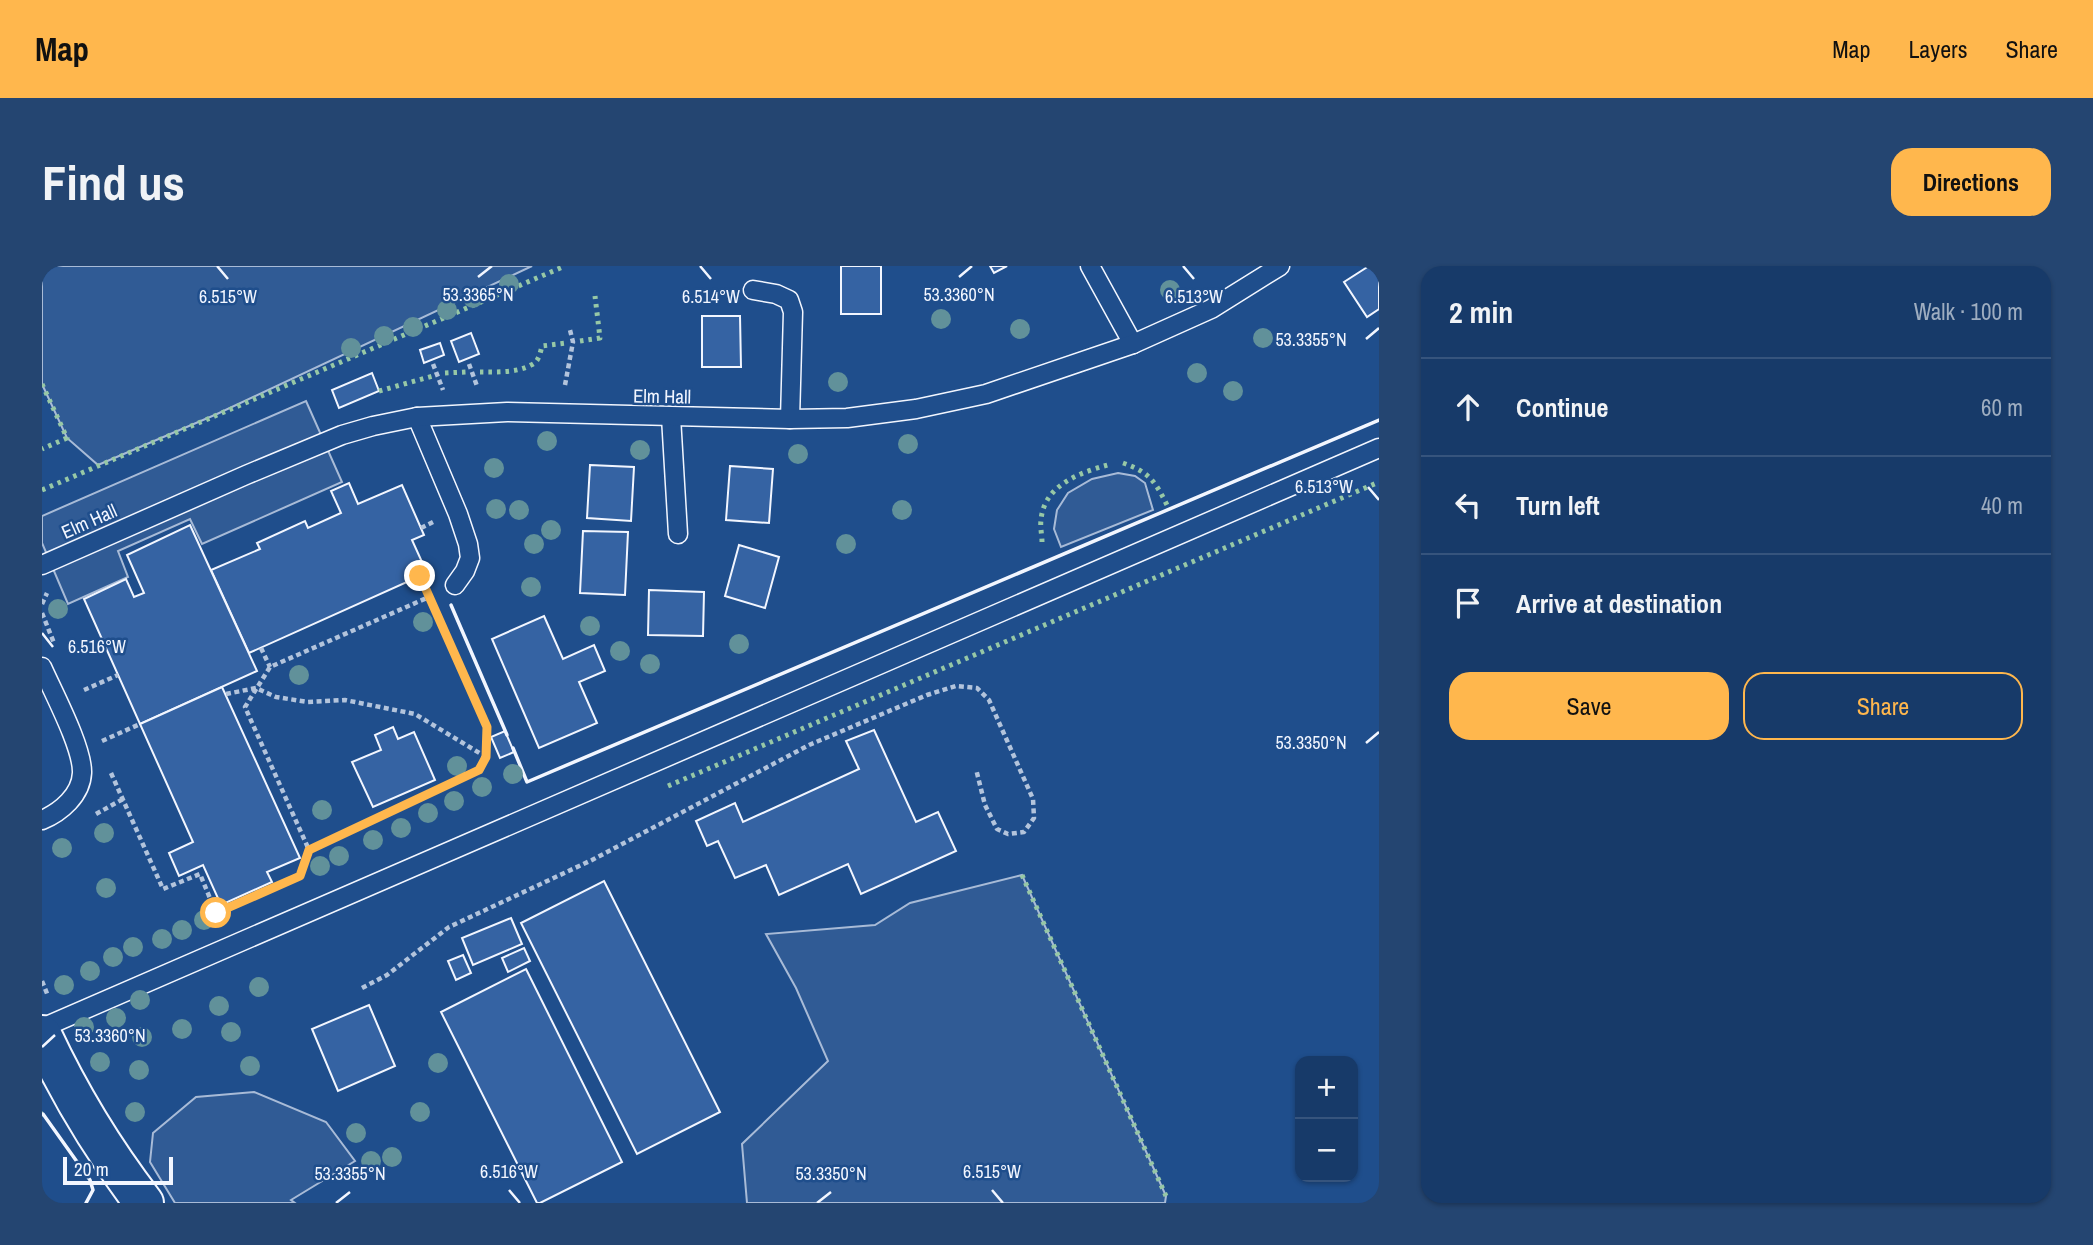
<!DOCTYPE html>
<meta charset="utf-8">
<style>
body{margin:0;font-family:"Archivo Narrow",sans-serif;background:#244571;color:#f1f3f6}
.controls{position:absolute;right:21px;bottom:21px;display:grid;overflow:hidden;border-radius:14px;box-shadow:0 2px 5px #0004}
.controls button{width:63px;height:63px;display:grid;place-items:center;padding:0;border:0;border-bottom:2px solid #36547d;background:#173a69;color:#f1f3f6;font:35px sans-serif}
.scale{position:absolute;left:21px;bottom:18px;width:110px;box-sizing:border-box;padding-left:7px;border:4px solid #f2f6ff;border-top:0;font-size:19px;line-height:24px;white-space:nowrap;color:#f2f6ff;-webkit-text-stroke:5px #1f4e8c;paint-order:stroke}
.stop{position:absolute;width:21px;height:21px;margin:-16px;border:5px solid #ffb74d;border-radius:50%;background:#fff}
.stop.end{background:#ffb74d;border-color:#fff;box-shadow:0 2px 7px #0008}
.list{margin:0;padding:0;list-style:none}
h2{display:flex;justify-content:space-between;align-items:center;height:91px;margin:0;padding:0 28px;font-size:30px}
h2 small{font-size:23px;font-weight:400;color:#9eadc0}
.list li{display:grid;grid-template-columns:46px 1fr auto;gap:21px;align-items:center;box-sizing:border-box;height:98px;padding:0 28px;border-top:2px solid #36547d}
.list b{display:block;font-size:26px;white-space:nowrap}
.list em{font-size:23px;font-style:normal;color:#9eadc0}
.actions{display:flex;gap:14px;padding:21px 28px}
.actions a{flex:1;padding:16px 0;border:2px solid #ffb74d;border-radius:21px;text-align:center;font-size:24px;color:#ffb74d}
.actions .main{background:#ffb74d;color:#111}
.icon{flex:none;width:38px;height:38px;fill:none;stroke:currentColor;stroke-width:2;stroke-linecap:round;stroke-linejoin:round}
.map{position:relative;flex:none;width:1337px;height:937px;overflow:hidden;border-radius:21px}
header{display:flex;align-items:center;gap:42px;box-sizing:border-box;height:98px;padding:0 35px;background:#ffb74d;color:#111}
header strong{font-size:33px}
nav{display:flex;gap:38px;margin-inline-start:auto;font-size:24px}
.intro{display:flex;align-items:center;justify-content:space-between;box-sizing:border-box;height:168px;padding:0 42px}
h1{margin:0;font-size:49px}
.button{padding:18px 32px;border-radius:21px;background:#ffb74d;color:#111;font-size:24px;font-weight:700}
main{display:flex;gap:42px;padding:0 42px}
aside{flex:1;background:#173a69;border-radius:21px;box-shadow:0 2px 5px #0004}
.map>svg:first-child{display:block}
.built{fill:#305b95;stroke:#a8bbd7;stroke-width:2}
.building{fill:#3563a3;stroke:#f2f6ff;stroke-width:2}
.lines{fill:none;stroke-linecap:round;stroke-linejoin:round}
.service-casing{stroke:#f2f6ff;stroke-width:21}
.tertiary-casing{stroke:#f2f6ff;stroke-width:42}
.path{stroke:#b3c4dc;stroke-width:4.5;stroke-dasharray:5 3.5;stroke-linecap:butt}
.service{stroke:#1f4e8c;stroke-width:18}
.tertiary{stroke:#1f4e8c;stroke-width:38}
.hedge{stroke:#97c8a6;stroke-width:5;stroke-dasharray:3.5 5;stroke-linecap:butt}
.wall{stroke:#f2f6ff;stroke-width:3.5}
.tree{fill:#61919a}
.route{stroke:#ffb74d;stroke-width:9}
.ticks{fill:none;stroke:#f2f6ff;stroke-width:2.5}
.labels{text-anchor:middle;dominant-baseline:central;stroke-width:5;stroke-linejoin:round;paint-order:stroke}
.street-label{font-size:19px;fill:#f2f6ff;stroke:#1f4e8c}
.ticks-label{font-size:18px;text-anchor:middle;fill:#f2f6ff;stroke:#1f4e8c;stroke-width:5;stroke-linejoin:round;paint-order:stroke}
</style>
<header>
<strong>Map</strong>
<nav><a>Map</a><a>Layers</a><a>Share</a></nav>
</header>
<div class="intro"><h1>Find us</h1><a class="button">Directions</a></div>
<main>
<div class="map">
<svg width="1337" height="937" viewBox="0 0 1337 937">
<rect width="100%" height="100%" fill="#1f4e8c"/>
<!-- built -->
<g class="built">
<polygon points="0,0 490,0 175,148 56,199 25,172 0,118"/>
<polygon points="264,135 300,216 160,278 148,253 76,285 86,311 26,338 0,277 0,250"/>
<polygon points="1076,207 1093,210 1103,217 1111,244 1019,281 1012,263 1015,244 1026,227 1050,213"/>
<polygon points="980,609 1124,930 1123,937 705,937 700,878 786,795 754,722 724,668 833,659 868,637"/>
<polygon points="212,826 284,856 313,895 249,934 253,937 133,937 108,896 111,867 154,831"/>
</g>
<!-- building -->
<g class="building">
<rect x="799" y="0" width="40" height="48"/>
<polygon points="948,0 965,0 952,7"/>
<polygon points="1327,0 1337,0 1337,43 1325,51 1302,16"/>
<polygon points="660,50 698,50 699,101 660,101"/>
<polygon points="429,67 437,88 417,96 409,75"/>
<polygon points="398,77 402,89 382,97 378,84"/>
<polygon points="330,107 337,125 297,142 290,124"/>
<polygon points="548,199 592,201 589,255 545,252"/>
<polygon points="688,200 731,203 727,257 684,254"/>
<polygon points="307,217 316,238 360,219 382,269 370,274 385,307 207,387 169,304 218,283 215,277 263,255 266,262 299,247 289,225"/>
<polygon points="148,259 215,405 98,458 42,333 84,313 92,331 102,327 85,289"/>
<polygon points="541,265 586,266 583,329 538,327"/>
<polygon points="697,279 737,291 723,342 683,330"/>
<polygon points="607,324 662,326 661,370 606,369"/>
<polygon points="502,350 521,393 552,379 563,405 537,416 555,457 497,482 450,373"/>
<polygon points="180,421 258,592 225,606 230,616 179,639 161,599 137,610 127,587 151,576 98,458"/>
<polygon points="351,461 356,473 372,466 393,514 331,541 310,496 339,484 333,469"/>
<polygon points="832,464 874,556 896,546 914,585 819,628 806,598 737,629 724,599 693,612 676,575 665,580 654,555 693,537 701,556 817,503 804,475"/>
<polygon points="463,465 472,486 458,492 449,471"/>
<polygon points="562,615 678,846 595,888 479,657"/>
<polygon points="469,652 480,678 431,699 420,672"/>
<polygon points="482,682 488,695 466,706 460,692"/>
<polygon points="421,689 429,707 414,714 406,695"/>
<polygon points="484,703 580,896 498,937 495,937 399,746"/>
<polygon points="327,739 353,800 296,825 270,763"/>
</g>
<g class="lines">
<defs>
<g id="service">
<polyline points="1048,0 1091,78"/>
<polyline points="711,24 734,28 747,34 751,46 748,153"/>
<polyline points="375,151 416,248 426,278 428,292 423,305 413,319"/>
<polyline points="629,151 636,268"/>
<polyline points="0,299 204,209 300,169 331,160 375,151 465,146 748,153 805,152 874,143 944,128 1091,78 1169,43 1238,0"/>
<path d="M0 401C11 426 41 482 40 507 39 529 19 546 0 554"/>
<polyline points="0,762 1337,182"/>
</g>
<path id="tertiary" d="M0 769C28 829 62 885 102 937"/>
</defs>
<!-- service casing -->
<use href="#service" class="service-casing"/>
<!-- tertiary casing -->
<use href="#tertiary" class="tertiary-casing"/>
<!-- path -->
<g class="path">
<polyline points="391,98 401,124"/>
<polyline points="427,98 435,120"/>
<polyline points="523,119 531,76 528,64"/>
<polyline points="379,262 391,256"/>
<polyline points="378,310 385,325"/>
<polyline points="0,338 5,327"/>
<polyline points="0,347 12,377"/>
<polyline points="219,382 228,401"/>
<polyline points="42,424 76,409"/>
<polyline points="184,428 214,422 234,431 266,436 303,434 373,448 444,491 445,461 389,337"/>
<polyline points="60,475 98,458"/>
<polyline points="69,507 121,623 158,608 174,647 258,610 267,584 203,441 228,401 387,331"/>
<polyline points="54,548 81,533"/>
<polyline points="267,584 437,504 444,491"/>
<polyline points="0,715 6,730"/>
<polyline points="320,722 345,709 407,661 550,594 767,479 885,429 914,420 935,422 947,434 991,533 992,552 982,566 966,568 955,563 943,539 934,503"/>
</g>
<!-- service -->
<use href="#service" class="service"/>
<!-- tertiary -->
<use href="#tertiary" class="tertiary"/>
<!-- hedge -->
<g class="hedge">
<polyline points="538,75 558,72 553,30"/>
<path d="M438 106C454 106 475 107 489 99 497 96 498 87 500 80L524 77"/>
<polyline points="403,107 424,106"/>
<polyline points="0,118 25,172 0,183"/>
<polyline points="337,125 391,110"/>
<path d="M1081 197C1107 206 1113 215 1125 239"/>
<polyline points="0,224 523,0"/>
<path d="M1000 276C1000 269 998 261 999 254 1002 218 1040 206 1069 198"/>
<polyline points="626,520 1337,216"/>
<polyline points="980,609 1124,930"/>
<polyline points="0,848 1,848"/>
</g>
<!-- wall -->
<g class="wall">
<polyline points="409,339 465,469"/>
<polyline points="471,482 485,516 1337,154"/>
<polyline points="1,848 48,914 51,924 44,937"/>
</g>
</g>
<!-- trees -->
<g class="tree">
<circle cx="467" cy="18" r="10"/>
<circle cx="1128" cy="24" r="10"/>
<circle cx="431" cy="32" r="10"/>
<circle cx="405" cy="44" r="10"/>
<circle cx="899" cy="53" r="10"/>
<circle cx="371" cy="61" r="10"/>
<circle cx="978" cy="63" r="10"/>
<circle cx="342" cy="70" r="10"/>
<circle cx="1221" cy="72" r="10"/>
<circle cx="309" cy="82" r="10"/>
<circle cx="1155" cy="107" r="10"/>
<circle cx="796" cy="116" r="10"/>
<circle cx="1191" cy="125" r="10"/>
<circle cx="505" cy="175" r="10"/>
<circle cx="866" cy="178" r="10"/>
<circle cx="598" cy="184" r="10"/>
<circle cx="756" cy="188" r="10"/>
<circle cx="452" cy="202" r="10"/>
<circle cx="454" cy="243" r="10"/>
<circle cx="477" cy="244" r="10"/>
<circle cx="860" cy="244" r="10"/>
<circle cx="509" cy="264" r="10"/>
<circle cx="492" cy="278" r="10"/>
<circle cx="804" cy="278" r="10"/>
<circle cx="489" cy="321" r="10"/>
<circle cx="16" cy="343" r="10"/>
<circle cx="381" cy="356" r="10"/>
<circle cx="548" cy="360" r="10"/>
<circle cx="697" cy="378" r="10"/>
<circle cx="578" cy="385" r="10"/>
<circle cx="608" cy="398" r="10"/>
<circle cx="257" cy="409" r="10"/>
<circle cx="415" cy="500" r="10"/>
<circle cx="471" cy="508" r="10"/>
<circle cx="440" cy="521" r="10"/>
<circle cx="412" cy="535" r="10"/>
<circle cx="280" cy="544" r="10"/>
<circle cx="386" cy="547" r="10"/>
<circle cx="359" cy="562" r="10"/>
<circle cx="62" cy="567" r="10"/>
<circle cx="331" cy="574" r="10"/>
<circle cx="20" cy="582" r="10"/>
<circle cx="297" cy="590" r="10"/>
<circle cx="278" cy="600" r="10"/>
<circle cx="64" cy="622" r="10"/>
<circle cx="162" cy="654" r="10"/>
<circle cx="140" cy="664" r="10"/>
<circle cx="120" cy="673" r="10"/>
<circle cx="91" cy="681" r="10"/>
<circle cx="71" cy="691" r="10"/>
<circle cx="48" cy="705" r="10"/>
<circle cx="22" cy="719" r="10"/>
<circle cx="217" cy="721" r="10"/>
<circle cx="98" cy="734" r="10"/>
<circle cx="177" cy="740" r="10"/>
<circle cx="74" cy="752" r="10"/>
<circle cx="42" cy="761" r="10"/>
<circle cx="140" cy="763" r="10"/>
<circle cx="189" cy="766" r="10"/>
<circle cx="100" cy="771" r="10"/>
<circle cx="58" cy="796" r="10"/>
<circle cx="396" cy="797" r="10"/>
<circle cx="208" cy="800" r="10"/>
<circle cx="97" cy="804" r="10"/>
<circle cx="93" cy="846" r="10"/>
<circle cx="378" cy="846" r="10"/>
<circle cx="314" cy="867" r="10"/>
<circle cx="350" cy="891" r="10"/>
<circle cx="329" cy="895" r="10"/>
</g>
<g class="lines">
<!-- route -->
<polyline class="route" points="174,647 258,610 267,584 437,504 444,491 445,461 378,310"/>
</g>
<!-- ticks -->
<path class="ticks" d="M175 0 186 13M658 0 669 13M1141 0 1152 13M436 11 450 0M917 11 930 0M1324 73 1337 62M1326 221 1337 234M0 367 11 381M1324 477 1337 466M0 781 13 769M467 924 478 937M950 924 961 937M294 937 308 926M775 937 789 926"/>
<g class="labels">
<!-- street labels -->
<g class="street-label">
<text transform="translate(620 130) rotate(1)">Elm Hall</text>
<text transform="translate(47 255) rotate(-24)">Elm Hall</text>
</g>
</g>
<g class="ticks-label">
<text x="436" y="35">53.3365°N</text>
<text x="917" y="35">53.3360°N</text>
<text x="186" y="37">6.515°W</text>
<text x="669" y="37">6.514°W</text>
<text x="1152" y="37">6.513°W</text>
<text x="1269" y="80">53.3355°N</text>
<text x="1282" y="227">6.513°W</text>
<text x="55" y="387">6.516°W</text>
<text x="1269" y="483">53.3350°N</text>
<text x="68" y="776">53.3360°N</text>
<text x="467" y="912">6.516°W</text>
<text x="950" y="912">6.515°W</text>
<text x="308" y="914">53.3355°N</text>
<text x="789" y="914">53.3350°N</text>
</g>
</svg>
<div class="controls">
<button>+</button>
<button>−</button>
</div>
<div class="scale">20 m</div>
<div class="stop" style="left:174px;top:647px"></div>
<div class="stop end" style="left:378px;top:310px"></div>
</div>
<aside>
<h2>2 min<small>Walk · 100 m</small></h2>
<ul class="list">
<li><svg class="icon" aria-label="ahead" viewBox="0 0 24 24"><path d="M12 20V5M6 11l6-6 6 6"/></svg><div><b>Continue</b></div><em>60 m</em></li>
<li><svg class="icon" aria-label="left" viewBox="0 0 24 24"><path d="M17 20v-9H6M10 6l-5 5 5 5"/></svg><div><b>Turn left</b></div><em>40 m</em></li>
<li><svg class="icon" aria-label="arrive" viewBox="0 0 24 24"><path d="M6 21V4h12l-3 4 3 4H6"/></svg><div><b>Arrive at destination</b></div></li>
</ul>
<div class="actions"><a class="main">Save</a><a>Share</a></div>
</aside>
</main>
